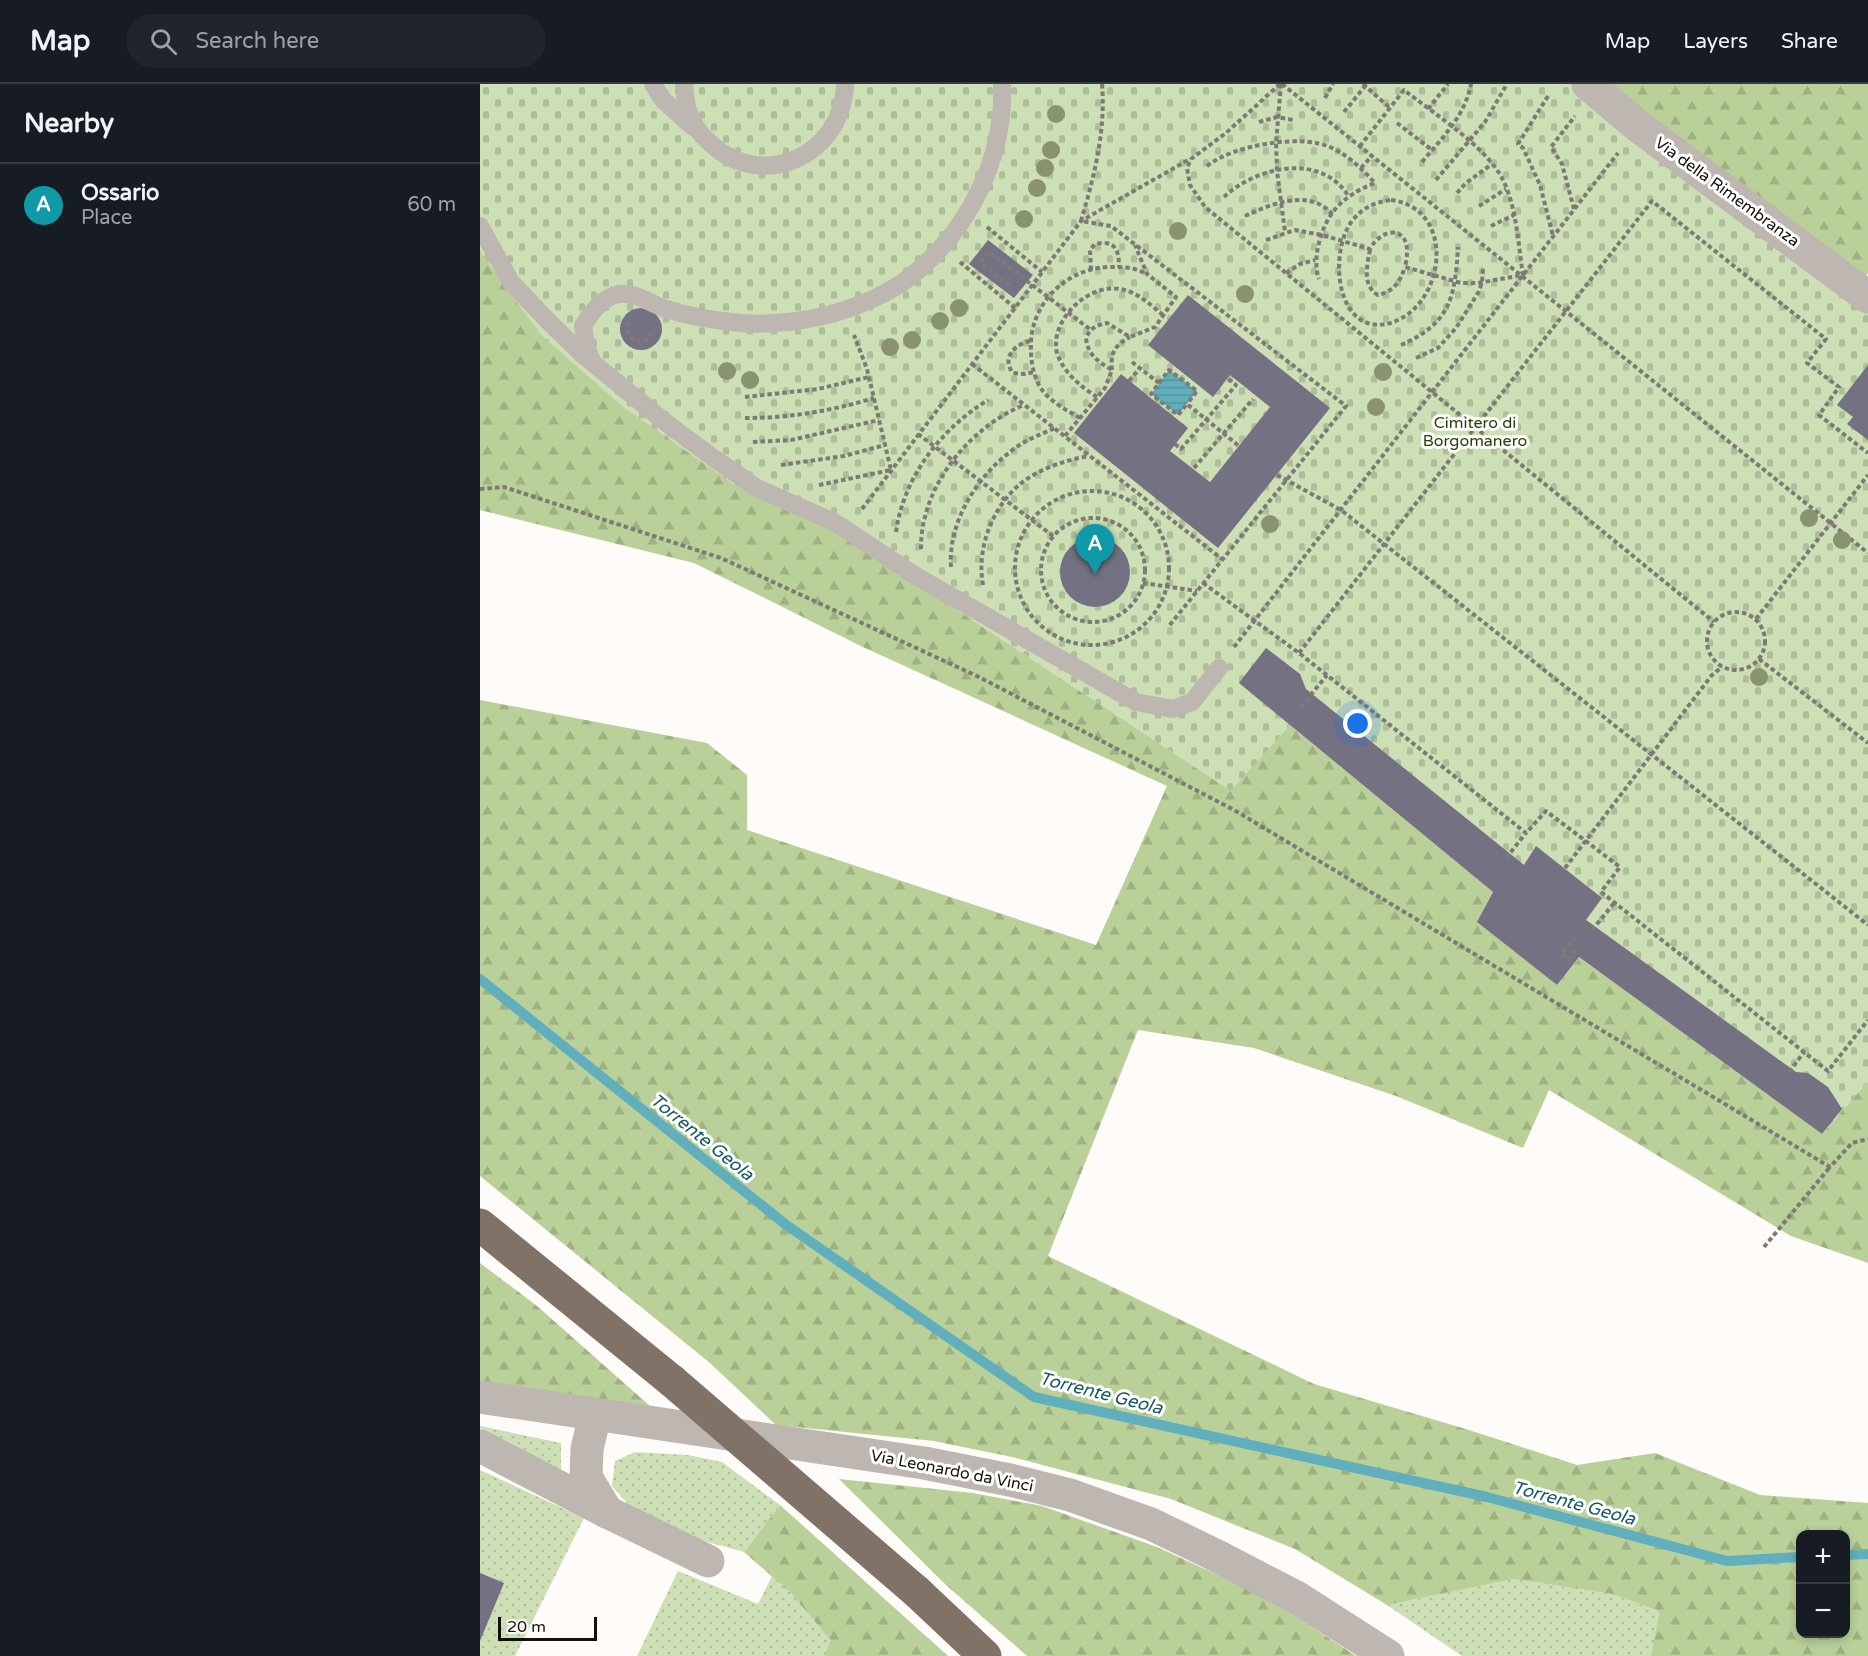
<!DOCTYPE html>
<meta charset="utf-8">
<style>
body{margin:0;font-family:"Varela Round",sans-serif;background:#20242c;color:#f1f3f6}
.controls{position:absolute;right:18px;bottom:18px;display:grid;overflow:hidden;border-radius:12px;box-shadow:0 3px 9px #0003}
.controls button{width:54px;height:54px;display:grid;place-items:center;padding:0;border:0;border-bottom:2px solid #363941;background:#171b24;color:#f1f3f6;font:30px sans-serif}
.scale{position:absolute;left:18px;bottom:15px;width:99px;box-sizing:border-box;padding-left:6px;border:3px solid #130f09;border-top:0;font-size:16px;line-height:21px;white-space:nowrap;color:#130f09;-webkit-text-stroke:4px #fff;paint-order:stroke}
.you{position:absolute;left:878px;top:640px;width:21px;height:21px;margin:-15px;border:4px solid #fff;border-radius:50%;background:#1a73e8;box-shadow:0 0 0 9px #1a73e833}
.badge{display:grid;place-items:center;width:39px;height:39px;border-radius:50%;background:#95b2aa;color:#fff;font-size:20px;font-weight:700}
.pin{position:absolute;translate:-50% -50px;filter:drop-shadow(0 2px 3px #0008)}
.pin::after{content:'';position:absolute;top:32px;width:21px;height:18px;background:inherit;clip-path:polygon(0 0,100% 0,50% 100%)}
.list{margin:0;padding:0;list-style:none}
h2{display:flex;justify-content:space-between;align-items:center;height:78px;margin:0;padding:0 24px;font-size:26px}
h2 small{font-size:20px;font-weight:400;color:#9ea1a6}
.list li{display:grid;grid-template-columns:39px 1fr auto;gap:18px;align-items:center;box-sizing:border-box;height:84px;padding:0 24px;border-top:2px solid #363941}
.list b{display:block;font-size:22px;white-space:nowrap}
.list p{margin:0;font-size:20px;white-space:nowrap;color:#9ea1a6}
.list em{font-size:20px;font-style:normal;color:#9ea1a6}
.icon{flex:none;width:33px;height:33px;fill:none;stroke:currentColor;stroke-width:2;stroke-linecap:round;stroke-linejoin:round}
.map{position:relative;flex:none;width:1388px;height:1572px;overflow:hidden}
header{display:flex;align-items:center;gap:36px;box-sizing:border-box;height:84px;padding:0 30px;background:#171b24;border-bottom:2px solid #363941}
header strong{font-size:28px}
nav{display:flex;gap:33px;margin-inline-start:auto;font-size:21px}
.search{width:420px;height:54px;background:#20242c;display:flex;align-items:center;gap:15px;box-sizing:border-box;padding:0 21px;border-radius:33px;color:#9ea1a6;font-size:22px}
main{display:flex}
aside{flex:1;background:#171b24}
.map>svg:first-child{display:block}
.grass{fill:url(#grass-dots)}
.forest{fill:url(#forest-firs);fill-rule:evenodd}
.cemetery{fill:url(#cemetery-stones)}
.water{fill:url(#water-rules)}
.lines{fill:none;stroke-linecap:round;stroke-linejoin:round}
.stream{stroke:#61afbc;stroke-width:10}
.building{fill:#747183}
.path{stroke:#7d7a75;stroke-width:4;stroke-dasharray:4.5 3;stroke-linecap:butt}
.service{stroke:#beb6b0;stroke-width:18}
.minor{stroke:#beb6b0;stroke-width:33}
.tertiary{stroke:#beb6b0;stroke-width:33}
.trunk{stroke:#807266;stroke-width:33}
.trunk-bridge{stroke:#807266;stroke-width:33}
.tree{fill:#899370}
.labels{text-anchor:middle;dominant-baseline:central;stroke-width:6;stroke-linejoin:round;paint-order:stroke}
.street-label{font-size:16px;fill:#130f09;stroke:#fff}
.park-label{font-size:16px;fill:#2a3e00;stroke:#fff}
.water-label{font-size:18px;font-style:italic;fill:#155861;stroke:#fff}
</style>
<header>
<strong>Map</strong>
<div class="search"><svg class="icon" aria-label="search" viewBox="0 0 24 24"><circle cx="10" cy="10" r="6"/><path d="M15 15l6 6"/></svg>Search here</div>
<nav><a>Map</a><a>Layers</a><a>Share</a></nav>
</header>
<main>
<aside>
<h2>Nearby<small></small></h2>
<ul class="list">
<li><span class="badge" style="background:#0f9aa8">A</span><div><b>Ossario</b><p>Place</p></div><em>60 m</em></li>
</ul>
</aside>
<div class="map">
<svg width="1388" height="1572" viewBox="0 0 1388 1572">
<defs>
<pattern id="grass-dots" width="8" height="8" patternUnits="userSpaceOnUse" patternTransform="scale(1.5)"><rect width="8" height="8" fill="#cddfb5"/><path d="M2 2h.1M6 6h.1" fill="none" stroke="#afbe9a" stroke-width="1.8" stroke-linecap="round"/></pattern>
<pattern id="forest-firs" width="22" height="20" patternUnits="userSpaceOnUse" patternTransform="scale(1.5)"><rect width="22" height="20" fill="#b9d099"/><path d="M5 1l3.5 6h-7zM16 11l3.5 6h-7z" fill="#9eb182"/></pattern>
<pattern id="cemetery-stones" width="16" height="16" patternUnits="userSpaceOnUse" patternTransform="scale(1.5)"><rect width="16" height="16" fill="#cddfb5"/><path d="M2 7V4a2 2 0 0 1 4 0v3zM10 15v-3a2 2 0 0 1 4 0v3z" fill="#afbe9a"/></pattern>
<pattern id="water-rules" width="6" height="5" patternUnits="userSpaceOnUse" patternTransform="scale(1.5)"><rect width="6" height="5" fill="#61afbc"/><path d="M0 2.5h6" fill="none" stroke="#5395a0"/></pattern>
</defs>
<rect width="100%" height="100%" fill="#fefbf8"/>
<!-- grass -->
<g class="grass">
<polygon points="0,1342 81,1359 81,1387 0,1344"/>
<polygon points="155,1368 208,1371 242,1378 300,1421 264,1468 202,1451 156,1429 132,1402 135,1377"/>
<polygon points="0,1386 104,1434 35,1572 0,1572"/>
<polygon points="198,1487 278,1520 292,1492 311,1509 352,1558 344,1572 157,1572"/>
<polygon points="1034,1495 1132,1510 1181,1527 1171,1572 982,1572 907,1521"/>
</g>
<!-- forest -->
<g class="forest">
<polygon points="1123,0 1388,0 1388,189 1377,204"/>
<path d="M0 165 3 171 367 453 750 706 810 641 1013 808 1077 901 1099 873 1342 1050 1388 997V1179L1311 1152 1069 1006 1043 1064 916 1012 774 964 658 946 568 1172 834 1300 989 1346 1097 1381 1175 1369 1280 1411 1388 1419V1572H1171L1180 1527 1132 1510 1034 1495 907 1521 815 1465 691 1415 532 1373 454 1357 296 1341 230 1279 0 1092V616L227 659 267 691V746L616 861 687 702 383 563 214 479 0 426ZM1320 1450H1366V1550H1320Z"/>
<polygon points="0,1179 57,1222 179,1330 0,1300"/>
<polygon points="359,1395 493,1409 562,1422 677,1463 788,1514 876,1572 547,1572 466,1501"/>
<polygon points="300,1421 468,1572 344,1572 351,1557 311,1509 264,1468"/>
</g>
<!-- cemetery -->
<polygon class="cemetery" points="0,0 1108,0 1388,213 1388,997 1342,1050 1100,873 1077,901 997,838 1013,807 810,641 751,707 367,453 256,402 143,323 60,250 2,170 0,165"/>
<!-- water -->
<polygon class="water" points="689,286 717,307 698,331 671,310"/>
<g class="lines">
<!-- stream -->
<g class="stream">
<polyline points="0,895 305,1140 554,1313 1007,1413 1247,1477 1320,1473"/>
<polyline points="1366,1471 1388,1470"/>
</g>
</g>
<!-- building -->
<g class="building">
<polygon points="508,156 553,191 534,214 489,180"/>
<polygon points="708,211 850,324 738,464 594,349 641,290 708,344 690,367 730,398 790,323 750,291 733,313 668,261"/>
<circle cx="161" cy="245" r="21"/>
<polygon points="1388,281 1388,356 1367,340 1373,333 1357,321"/>
<circle cx="615" cy="488" r="35"/>
<polygon points="786,564 820,590 826,605 1044,781 1056,762 1122,814 1106,836 1316,988 1328,989 1348,1003 1362,1025 1342,1050 1099,873 1077,901 997,838 1013,808 759,599"/>
<polygon points="0,1489 24,1499 0,1557"/>
</g>
<g class="lines">
<!-- path -->
<g class="path">
<path d="M622 0C626 47 614 93 601 137L631 142 866 322 689 542"/>
<polyline points="800,0 746,49 711,75 707,84 710,101 725,123 1234,538"/>
<polyline points="801,0 796,59 797,87 805,148"/>
<polyline points="802,0 1388,469"/>
<polyline points="883,0 910,24"/>
<polyline points="1068,12 1038,60 1043,64 1060,101 1073,152"/>
<polyline points="845,14 853,0"/>
<polyline points="948,25 968,0"/>
<polyline points="864,28 886,1"/>
<polyline points="779,38 797,33 813,36"/>
<polyline points="917,39 952,66"/>
<path d="M942 78C962 54 985 32 991 0"/>
<path d="M727 82C753 61 822 49 852 64 869 72 882 85 895 99 882 104 869 111 859 121 842 137 831 174 839 195"/>
<polyline points="881,84 892,72"/>
<polyline points="956,96 1005,38 1027,0"/>
<polyline points="977,109 986,99 1012,80"/>
<path d="M744 113C777 82 842 68 869 113"/>
<path d="M911 116C974 124 967 213 918 236 910 240 901 242 891 240 853 231 852 163 872 137 882 124 895 118 911 116Z"/>
<polyline points="999,122 1026,105"/>
<polyline points="1094,125 1082,80 1071,63 1095,32"/>
<path d="M765 132C791 120 829 104 852 130"/>
<polyline points="1011,142 1034,131"/>
<polyline points="507,143 562,188"/>
<path d="M786 156 815 146 842 151 890 165C902 143 928 142 927 169 927 173 926 179 925 183L981 199H998L1043 191C1038 160 1037 125 1023 96 1007 63 953 29 924 6L880 62"/>
<path d="M890 166C887 181 882 202 898 211 914 207 920 198 925 183"/>
<polyline points="480,178 535,224"/>
<path d="M611 186 610 166 615 160C634 156 639 164 639 183"/>
<polyline points="806,189 820,180 835,176"/>
<polyline points="530,202 501,179 509,168 611,246"/>
<path d="M149 238 148 248C152 257 159 260 168 255L173 247"/>
<path d="M550 257C535 260 521 274 533 289L545 290 554 288"/>
<path d="M921 261C971 239 975 213 978 163"/>
<polyline points="936,274 958,264 976,244 998,209 1002,199 1003,184"/>
<polyline points="652,278 679,299 671,310 698,331 707,320 759,362"/>
<polyline points="492,280 742,475"/>
<path d="M632 286C630 269 635 261 650 253"/>
<polyline points="649,297 660,284"/>
<polyline points="679,299 689,286 717,307 707,320"/>
<polyline points="265,313 338,305 389,293"/>
<path d="M617 313C601 303 583 288 577 269 569 237 608 199 640 205 658 208 669 220 683 231"/>
<path d="M265 334C310 334 351 327 394 314"/>
<path d="M600 334C586 326 569 317 560 303 554 292 551 280 551 267 548 220 588 181 635 183 647 183 656 184 666 190"/>
<polyline points="438,350 573,452"/>
<path d="M585 352 625 304 632 286C618 277 608 272 606 254 610 244 617 241 627 239L650 253 675 243 696 213 667 190 655 161"/>
<polyline points="273,358 311,356 399,336"/>
<polyline points="695,360 701,365 756,301 747,294"/>
<polyline points="301,381 364,372 405,361"/>
<polyline points="714,384 773,315"/>
<polyline points="797,391 861,426 1388,841"/>
<polyline points="339,401 411,386 387,285 374,251"/>
<polyline points="0,405 24,403 241,474 499,593 754,726 1350,1083 1372,1059 1388,1055"/>
<circle cx="612" cy="484" r="77"/>
<polyline points="382,425 601,137 710,75"/>
<circle cx="613" cy="486" r="52"/>
<path d="M416 448C424 392 461 345 508 316"/>
<path d="M441 465C441 454 442 443 445 433 457 384 499 339 544 321"/>
<path d="M471 483C468 439 496 394 530 368 543 357 559 351 575 344"/>
<polyline points="663,499 717,507"/>
<polyline points="723,499 819,569 1046,749 1066,727 1140,783 1121,808 1348,987 1388,936"/>
<path d="M503 501C496 464 513 420 544 397 562 384 586 376 609 372"/>
<circle cx="1256" cy="557" r="29"/>
<polyline points="1276,535 1388,391"/>
<polyline points="754,563 1138,69"/>
<polyline points="819,569 1172,117 1346,255 1327,279 1359,303 1339,331 1388,369"/>
<polyline points="1279,575 1388,659"/>
<polyline points="821,623 847,591"/>
<polyline points="1026,774 1046,749"/>
<polyline points="1085,784 1232,591 1242,583"/>
<polyline points="1112,846 1135,818"/>
<polyline points="1095,866 1088,875 1081,870 1098,850"/>
<polyline points="1309,988 1324,968"/>
<polyline points="1284,1163 1350,1083"/>
</g>
<!-- service -->
<g class="service">
<polyline points="173,0 183,16 212,42"/>
<path d="M204 0C205 7 205 16 207 23 210 36 219 49 229 58 281 109 363 72 365 0"/>
<polyline points="0,142 31,198 67,236 102,270 185,338 232,373 277,404 354,438 436,492 656,618 693,625 712,618 739,584"/>
<path d="M112 277 107 265 103 242C111 228 123 213 139 210 156 208 171 220 186 225 208 232 239 237 262 239 279 241 299 239 316 237 354 232 395 218 426 196 487 150 525 76 522 0"/>
</g>
<!-- minor -->
<g class="minor">
<polyline points="1108,0 1158,42 1388,213"/>
<polyline points="115,1331 107,1365 106,1393 127,1428 228,1477"/>
<polyline points="0,1362 127,1428"/>
</g>
<!-- tertiary -->
<polyline class="tertiary" points="0,1313 444,1379 530,1396 590,1411 671,1440 733,1470 816,1513 908,1572"/>
<!-- trunk -->
<g class="trunk">
<polyline points="0,1141 192,1297"/>
<polyline points="437,1508 505,1572"/>
</g>
<!-- trunk-bridge -->
<polyline class="trunk-bridge" points="192,1297 437,1508"/>
</g>
<!-- trees -->
<g class="tree">
<circle cx="576" cy="30" r="9"/>
<circle cx="571" cy="66" r="9"/>
<circle cx="565" cy="84" r="9"/>
<circle cx="557" cy="104" r="9"/>
<circle cx="544" cy="135" r="9"/>
<circle cx="698" cy="147" r="9"/>
<circle cx="765" cy="210" r="9"/>
<circle cx="479" cy="224" r="9"/>
<circle cx="460" cy="237" r="9"/>
<circle cx="432" cy="256" r="9"/>
<circle cx="410" cy="263" r="9"/>
<circle cx="247" cy="287" r="9"/>
<circle cx="903" cy="288" r="9"/>
<circle cx="270" cy="296" r="9"/>
<circle cx="896" cy="323" r="9"/>
<circle cx="1329" cy="434" r="9"/>
<circle cx="790" cy="440" r="9"/>
<circle cx="1362" cy="456" r="9"/>
<circle cx="1279" cy="593" r="9"/>
</g>
<g class="labels">
<!-- street labels -->
<g class="street-label">
<text transform="translate(1247 108) rotate(36)">Via della Rimembranza</text>
<text transform="translate(472 1387) rotate(11)">Via Leonardo da Vinci</text>
</g>
<!-- park labels -->
<g class="park-label">
<text x="995" y="339">Cimitero di<tspan x="995" dy="18">Borgomanero</tspan></text>
</g>
<!-- water labels -->
<g class="water-label">
<text transform="translate(222 1053) rotate(39)">Torrente Geola</text>
<text transform="translate(621 1309) rotate(14)">Torrente Geola</text>
<text transform="translate(1094 1419) rotate(15)">Torrente Geola</text>
</g>
</g>
</svg>
<div class="controls">
<button>+</button>
<button>−</button>
</div>
<div class="scale">20 m</div>
<div class="you"></div>
<div class="pin badge" style="left:615px;top:490px;background:#0f9aa8">A</div>
</div>
</main>
